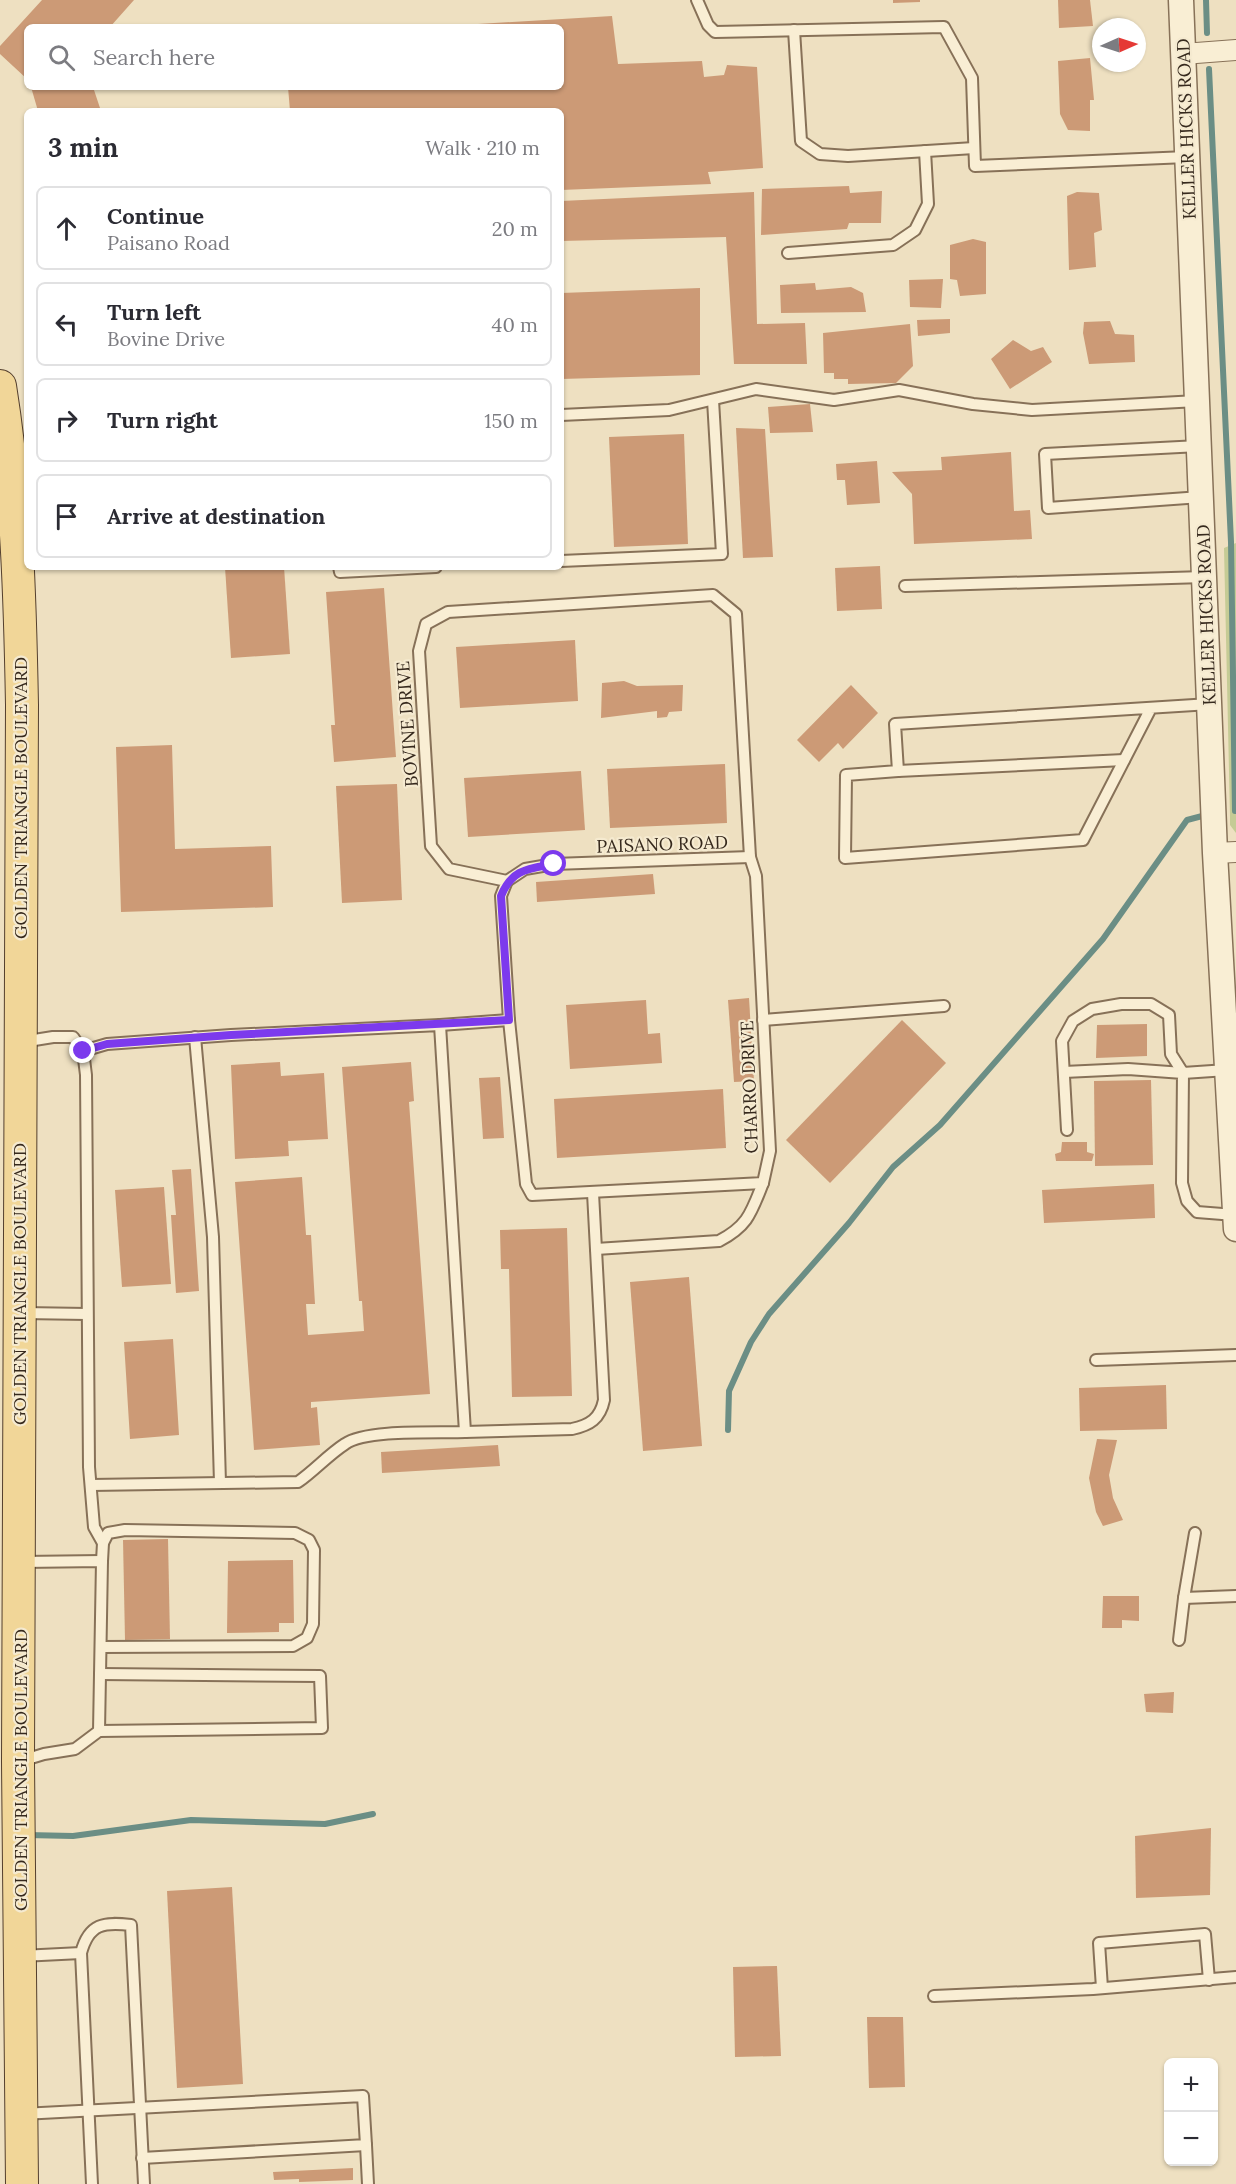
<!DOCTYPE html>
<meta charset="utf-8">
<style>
body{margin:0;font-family:Lora,serif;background:#f2f2f3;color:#2b2b33}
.controls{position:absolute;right:18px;bottom:18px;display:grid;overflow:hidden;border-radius:9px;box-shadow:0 2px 4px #0004}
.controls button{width:54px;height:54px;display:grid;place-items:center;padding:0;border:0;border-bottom:2px solid #e1e1e2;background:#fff;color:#2b2b33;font:30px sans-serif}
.compass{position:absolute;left:1092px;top:18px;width:54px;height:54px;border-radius:50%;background:#fff;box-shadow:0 2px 4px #0004;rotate:87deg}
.stop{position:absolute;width:18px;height:18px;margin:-14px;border:4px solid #7c3aed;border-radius:50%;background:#fff}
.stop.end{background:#7c3aed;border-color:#fff;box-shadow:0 2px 6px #0008}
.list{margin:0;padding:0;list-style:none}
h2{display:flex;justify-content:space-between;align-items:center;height:78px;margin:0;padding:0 24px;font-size:26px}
h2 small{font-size:20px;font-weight:400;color:#7c7c81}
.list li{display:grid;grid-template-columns:39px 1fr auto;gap:18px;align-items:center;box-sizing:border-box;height:84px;margin:0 12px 12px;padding:0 12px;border:2px solid #e1e1e2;border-radius:9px}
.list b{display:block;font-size:22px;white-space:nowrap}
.list p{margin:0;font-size:20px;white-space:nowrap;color:#7c7c81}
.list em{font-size:20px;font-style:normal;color:#7c7c81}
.icon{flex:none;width:33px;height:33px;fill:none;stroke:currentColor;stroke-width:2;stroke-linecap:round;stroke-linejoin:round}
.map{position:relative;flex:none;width:1236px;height:2184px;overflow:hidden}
.search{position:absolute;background:#fff;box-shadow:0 2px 4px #0004;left:24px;top:24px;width:540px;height:66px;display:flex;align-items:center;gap:15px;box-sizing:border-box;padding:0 21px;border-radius:9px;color:#7c7c81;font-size:22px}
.panel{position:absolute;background:#fff;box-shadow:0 2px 4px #0004;left:24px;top:108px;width:540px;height:462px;border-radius:9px}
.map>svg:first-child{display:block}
.green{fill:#c5cb95}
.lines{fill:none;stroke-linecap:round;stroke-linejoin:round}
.stream{stroke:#6b8e85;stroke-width:6}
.building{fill:#cc9a76}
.service-casing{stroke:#877158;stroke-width:14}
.minor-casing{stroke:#877158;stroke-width:22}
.tertiary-casing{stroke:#877158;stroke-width:27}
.primary-casing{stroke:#543f2d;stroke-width:34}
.service{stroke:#f9eed4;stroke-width:10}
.minor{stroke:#f9eed4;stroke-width:20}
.tertiary{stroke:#f9eed4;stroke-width:24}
.primary{stroke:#f1d698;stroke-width:32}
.route{stroke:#7c3aed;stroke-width:8}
.labels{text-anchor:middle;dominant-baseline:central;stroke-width:4.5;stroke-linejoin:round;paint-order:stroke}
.street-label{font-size:18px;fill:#36291d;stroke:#f5ead0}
</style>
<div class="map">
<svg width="1236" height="2184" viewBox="0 0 1236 2184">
<rect width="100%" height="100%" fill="#eee0c1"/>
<!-- green -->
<polygon class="green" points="1236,543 1236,833 1230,825 1230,816 1224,548"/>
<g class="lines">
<!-- stream -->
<g class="stream">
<polyline points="1206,0 1207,33"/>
<polyline points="1209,69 1231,542 1235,811"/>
<polyline points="728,1430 729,1391 751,1342 769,1314 849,1223 893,1167 940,1125 1103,939 1187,820 1206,815"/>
<polyline points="27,1835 73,1836 191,1820 325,1824 373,1814"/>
</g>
</g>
<!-- building -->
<g class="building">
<polygon points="42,0 134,0 110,27 27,27 27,79 0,54 0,46"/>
<polygon points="893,0 920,0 920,2 893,3"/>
<polygon points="1058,0 1090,0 1093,26 1059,28"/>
<polygon points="612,16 618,64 702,61 704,77 724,75 727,65 757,67 763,168 708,172 711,184 561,190 561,111 290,111 288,87 561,87 561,27 462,27 462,25"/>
<polygon points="1090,58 1094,100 1090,100 1090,131 1068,130 1060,114 1058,61"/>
<polygon points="31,87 93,87 101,111 38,111"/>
<polygon points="849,186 850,193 882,191 881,223 849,223 847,229 761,235 762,189"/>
<polygon points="754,192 757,324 805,323 807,364 734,364 726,237 561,241 561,201"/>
<polygon points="1077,192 1099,193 1102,230 1094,233 1096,267 1069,270 1067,196"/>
<polygon points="973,239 986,242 986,294 960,296 957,280 950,279 950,245"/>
<polygon points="943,279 941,308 910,307 909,280"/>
<polygon points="815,283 816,290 851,287 863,293 866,312 781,313 780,285"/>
<polygon points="700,288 700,375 561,379 561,293"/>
<polygon points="950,319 950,333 918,336 917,320"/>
<polygon points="1110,321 1115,334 1134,335 1135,362 1089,364 1083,333 1084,322"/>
<polygon points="910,324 913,366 896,383 848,384 848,379 834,379 834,373 824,373 823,333"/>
<polygon points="1013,340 1031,351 1043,347 1052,362 1010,389 991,359"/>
<polygon points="810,404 813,432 770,433 768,407"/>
<polygon points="736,428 765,429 773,557 743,558"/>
<polygon points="684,434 688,544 614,547 609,437"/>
<polygon points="1011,452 1014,511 1030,510 1032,539 914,544 912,494 892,472 942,470 941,457"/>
<polygon points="877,461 880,503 847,505 845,480 837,480 836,464"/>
<polygon points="880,566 882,609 837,611 835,568"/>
<polygon points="225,567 284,567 290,654 231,658"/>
<polygon points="384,588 396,757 334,762 331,725 335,725 326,592"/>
<polygon points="575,640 578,701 460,708 456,647"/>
<polygon points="624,681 637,686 683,685 682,711 669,712 667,717 657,718 657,711 601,718 602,683"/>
<polygon points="851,685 878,713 843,749 838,743 819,762 797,740"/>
<polygon points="172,745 175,849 271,846 273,907 121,912 116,747"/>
<polygon points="725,764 727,823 610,828 607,769"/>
<polygon points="581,771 585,830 468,837 464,778"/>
<polygon points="397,784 402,900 342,903 336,786"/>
<polygon points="653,874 655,894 537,902 536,882"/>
<polygon points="749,998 754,1081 734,1082 728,1000"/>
<polygon points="646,1000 648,1034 660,1033 662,1063 570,1069 566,1005"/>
<polygon points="902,1020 946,1063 830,1183 786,1140"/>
<polygon points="1147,1024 1147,1056 1096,1058 1097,1025"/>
<polygon points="280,1062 281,1076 324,1073 328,1139 288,1141 289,1156 235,1159 231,1065"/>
<polygon points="411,1062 414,1101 409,1102 430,1394 311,1402 311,1408 317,1407 320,1445 254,1450 235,1182 302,1177 306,1235 311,1235 315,1304 306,1304 308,1335 364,1331 362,1301 359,1301 342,1067"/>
<polygon points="500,1077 504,1138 483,1139 479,1078"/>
<polygon points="1151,1080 1153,1165 1095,1166 1094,1081"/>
<polygon points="723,1089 726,1148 557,1158 554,1099"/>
<polygon points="1062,1142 1087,1142 1087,1152 1094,1154 1092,1161 1056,1161 1055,1154 1061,1152"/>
<polygon points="191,1169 199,1291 176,1293 171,1215 176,1215 172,1170"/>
<polygon points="1154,1184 1155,1218 1044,1223 1042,1190"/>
<polygon points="164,1187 171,1284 122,1287 115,1190"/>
<polygon points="567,1228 572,1396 512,1397 509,1269 501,1269 500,1230"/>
<polygon points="689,1277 702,1446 643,1451 630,1282"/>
<polygon points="173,1339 179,1435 130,1439 124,1342"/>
<polygon points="1166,1385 1167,1429 1080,1431 1079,1388"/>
<polygon points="1097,1439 1117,1440 1109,1475 1113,1498 1123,1520 1103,1526 1096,1512 1089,1478"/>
<polygon points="498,1445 500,1466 382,1473 381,1452"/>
<polygon points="168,1539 170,1639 125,1640 123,1540"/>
<polygon points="293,1560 294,1623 279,1623 279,1632 227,1633 228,1561"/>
<polygon points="1103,1596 1139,1596 1139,1621 1122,1620 1122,1628 1102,1628"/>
<polygon points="1174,1692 1173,1713 1146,1712 1144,1694"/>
<polygon points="1211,1828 1210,1895 1136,1898 1135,1836"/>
<polygon points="232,1887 243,2084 177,2088 167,1891"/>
<polygon points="777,1966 781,2056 735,2057 733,1967"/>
<polygon points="867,2017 903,2017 905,2087 869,2088"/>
<polygon points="353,2168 353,2180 299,2182 299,2179 274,2180 273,2172"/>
</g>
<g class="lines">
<defs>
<g id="service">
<polyline points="697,0 708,25 715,32 944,27 972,78 975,166 1187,157"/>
<polyline points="794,30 801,141 820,154 848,156 974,148"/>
<polyline points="788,253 893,245 915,230 928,204 925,151"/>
<polyline points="561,415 669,410 756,389 834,400 899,390 973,404 1032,410 1197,401"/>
<polyline points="1199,446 1045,454 1048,508 1201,497"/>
<polyline points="561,561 722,554 713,400"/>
<polyline points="339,567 340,572 436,567"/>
<polyline points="905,586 1204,577"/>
<polygon points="713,595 736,614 750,857 756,876 770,1151 763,1183 532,1195 526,1184 509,1020 501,896 507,881 449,869 431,846 419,651 426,624 448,612"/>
<polyline points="1151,708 1083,840 845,858 846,775 898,771 895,724 1210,704"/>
<polyline points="898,771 1124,760"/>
<polyline points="507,881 525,869 554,864 750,857"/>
<polyline points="763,1020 944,1006"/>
<polyline points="440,1025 509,1020"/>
<polyline points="195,1037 213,1237 220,1483"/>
<polyline points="22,1042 53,1037 73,1037 83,1051 86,1075 89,1467 94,1527 103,1543"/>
<path d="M83 1051 107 1044 231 1035 440 1025 465 1432C437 1433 366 1429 345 1444 328 1455 314 1471 298 1482L91 1485"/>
<polyline points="1064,1072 1128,1069 1183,1073 1182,1183 1187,1201 1197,1212 1235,1215"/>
<polyline points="1067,1130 1062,1041 1073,1021 1092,1009 1121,1004 1151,1004 1169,1015 1171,1054 1183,1073 1227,1070"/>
<path d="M596 1249 719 1241C748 1226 751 1213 763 1183"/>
<polyline points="23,1313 87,1314"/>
<polyline points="1096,1360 1236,1355"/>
<path d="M465 1432 572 1429C590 1425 600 1419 604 1400L593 1193"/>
<polyline points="1195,1533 1184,1598 1236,1596"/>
<polyline points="1179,1640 1184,1598"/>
<polyline points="101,1647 293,1646 307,1638 313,1624 314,1550 309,1540 295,1533 125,1530 108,1533 103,1543 102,1561"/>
<polyline points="99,1731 322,1728 320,1676 100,1674"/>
<polyline points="21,1761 44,1754 75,1749 99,1731 102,1561 22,1562"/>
<polyline points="81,1953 92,2184"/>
<path d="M21 1956 81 1953C89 1923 104 1922 131 1925L144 2184"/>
<polyline points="1102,1988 1099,1943 1205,1934 1209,1980"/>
<polyline points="934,1996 1093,1989 1236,1977"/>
<polyline points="22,2114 363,2096 366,2145 142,2158"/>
<polyline points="366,2145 368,2184"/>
</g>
<g id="minor">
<polyline points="1183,54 1236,50"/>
<polyline points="1215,853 1236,852"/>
</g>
<polyline id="tertiary" points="1181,0 1215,853 1236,1229"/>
<path id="primary" d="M0 386C17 492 20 598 22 705L18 1762 22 2184"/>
</defs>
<!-- service casing -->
<use href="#service" class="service-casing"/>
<!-- minor casing -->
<use href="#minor" class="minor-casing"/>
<!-- tertiary casing -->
<use href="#tertiary" class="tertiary-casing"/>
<!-- primary casing -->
<use href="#primary" class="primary-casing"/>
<!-- service -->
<use href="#service" class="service"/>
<!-- minor -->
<use href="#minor" class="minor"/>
<!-- tertiary -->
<use href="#tertiary" class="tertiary"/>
<!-- primary -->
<use href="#primary" class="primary"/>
</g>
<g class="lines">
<!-- route -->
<path class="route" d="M83 1051 107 1044 231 1035 509 1020 501 896C512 869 528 869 554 864"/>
</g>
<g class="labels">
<!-- street labels -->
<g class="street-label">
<text transform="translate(1186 129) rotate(-92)">KELLER HICKS ROAD</text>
<text transform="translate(1206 615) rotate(-92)">KELLER HICKS ROAD</text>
<text transform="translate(407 724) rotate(-94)">BOVINE DRIVE</text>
<text transform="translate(20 798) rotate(-90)">GOLDEN TRIANGLE BOULEVARD</text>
<text transform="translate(662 844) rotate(-2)">PAISANO ROAD</text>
<text transform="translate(749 1087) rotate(-92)">CHARRO DRIVE</text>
<text transform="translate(19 1284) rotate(-90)">GOLDEN TRIANGLE BOULEVARD</text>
<text transform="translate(20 1770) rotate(-90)">GOLDEN TRIANGLE BOULEVARD</text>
</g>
</g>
</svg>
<div class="controls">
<button>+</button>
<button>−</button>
</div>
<svg class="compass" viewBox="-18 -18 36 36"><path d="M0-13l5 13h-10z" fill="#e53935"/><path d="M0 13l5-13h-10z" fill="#7c7c81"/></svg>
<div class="stop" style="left:554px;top:864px"></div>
<div class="stop end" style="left:83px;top:1051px"></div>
<div class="search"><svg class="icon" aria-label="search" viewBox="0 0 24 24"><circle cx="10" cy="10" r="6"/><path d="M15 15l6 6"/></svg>Search here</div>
<section class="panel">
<h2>3 min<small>Walk · 210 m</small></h2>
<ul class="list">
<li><svg class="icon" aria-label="ahead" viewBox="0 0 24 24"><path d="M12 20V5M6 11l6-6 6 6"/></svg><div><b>Continue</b><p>Paisano Road</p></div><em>20 m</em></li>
<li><svg class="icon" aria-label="left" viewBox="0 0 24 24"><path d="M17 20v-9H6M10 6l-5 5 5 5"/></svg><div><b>Turn left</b><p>Bovine Drive</p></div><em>40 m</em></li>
<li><svg class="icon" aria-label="right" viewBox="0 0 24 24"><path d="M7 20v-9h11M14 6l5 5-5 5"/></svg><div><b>Turn right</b></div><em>150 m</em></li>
<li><svg class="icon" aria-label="arrive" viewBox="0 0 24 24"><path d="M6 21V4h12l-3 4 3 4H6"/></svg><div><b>Arrive at destination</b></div></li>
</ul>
</section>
</div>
